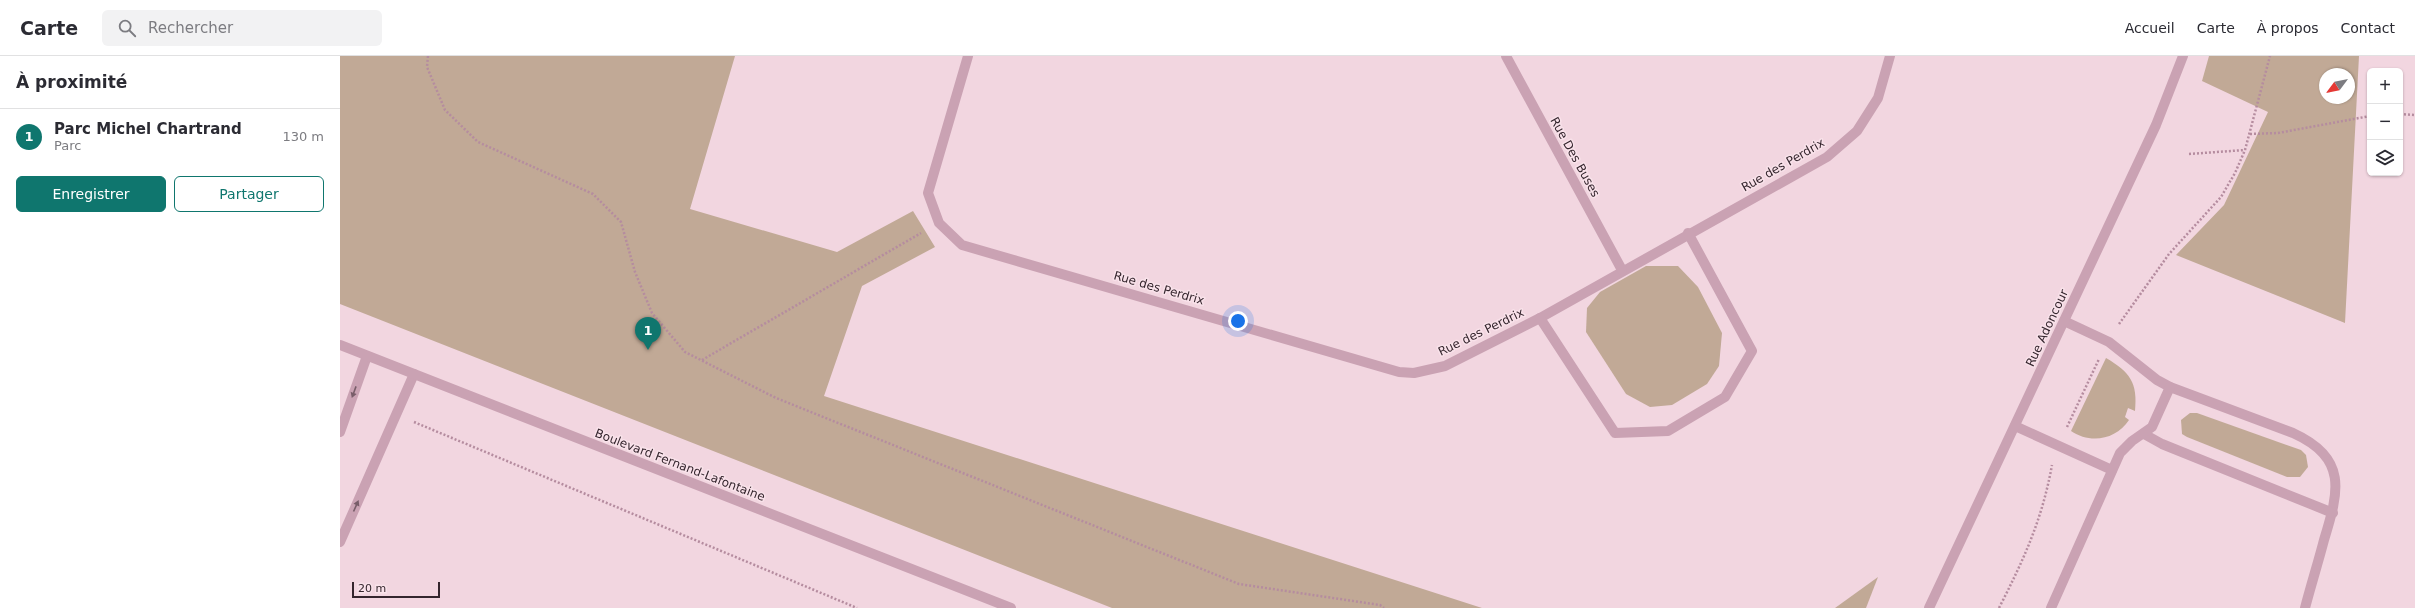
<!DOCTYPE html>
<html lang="fr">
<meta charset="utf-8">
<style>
body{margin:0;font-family:"DejaVu Sans",sans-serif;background:#f2f2f3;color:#2b2b33}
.controls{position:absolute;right:12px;top:12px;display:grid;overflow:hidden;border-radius:6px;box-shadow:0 1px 3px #0004}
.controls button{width:36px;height:36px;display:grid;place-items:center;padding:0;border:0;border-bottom:1px solid #e1e1e2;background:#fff;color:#2b2b33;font:20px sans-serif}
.compass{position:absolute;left:1979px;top:12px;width:36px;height:36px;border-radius:50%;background:#fff;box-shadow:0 1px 3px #0004;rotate:238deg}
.scale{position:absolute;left:12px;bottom:10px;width:88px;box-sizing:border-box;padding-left:4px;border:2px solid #34252d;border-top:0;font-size:11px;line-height:14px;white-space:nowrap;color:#34252d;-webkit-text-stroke:3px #f9e2ea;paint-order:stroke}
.you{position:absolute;left:898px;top:265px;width:14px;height:14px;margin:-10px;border:3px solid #fff;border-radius:50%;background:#1a73e8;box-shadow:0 0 0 6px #1a73e833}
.badge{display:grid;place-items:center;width:26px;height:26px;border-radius:50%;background:#0f766e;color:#fff;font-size:13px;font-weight:700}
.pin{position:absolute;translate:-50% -33px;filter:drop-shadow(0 1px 2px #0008)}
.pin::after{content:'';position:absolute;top:21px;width:14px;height:12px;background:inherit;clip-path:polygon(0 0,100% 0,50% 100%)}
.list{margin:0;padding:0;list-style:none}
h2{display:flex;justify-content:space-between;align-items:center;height:52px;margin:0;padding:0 16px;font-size:17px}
h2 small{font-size:13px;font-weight:400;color:#7c7c81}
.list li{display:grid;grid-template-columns:26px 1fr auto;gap:12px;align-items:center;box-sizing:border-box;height:56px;padding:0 16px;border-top:1px solid #e1e1e2}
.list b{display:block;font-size:15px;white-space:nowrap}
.list p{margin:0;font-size:13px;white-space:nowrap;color:#7c7c81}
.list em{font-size:13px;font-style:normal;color:#7c7c81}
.actions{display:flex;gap:8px;padding:12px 16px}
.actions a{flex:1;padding:9px 0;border:1px solid #0f766e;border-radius:6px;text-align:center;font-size:14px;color:#0f766e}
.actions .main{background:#0f766e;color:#fff}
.icon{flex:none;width:22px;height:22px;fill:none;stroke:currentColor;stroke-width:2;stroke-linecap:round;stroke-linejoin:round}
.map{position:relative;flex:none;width:2075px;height:552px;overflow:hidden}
header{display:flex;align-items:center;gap:24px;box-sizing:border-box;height:56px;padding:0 20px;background:#fff;border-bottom:1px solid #e1e1e2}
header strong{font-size:19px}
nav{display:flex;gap:22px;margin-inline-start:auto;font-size:14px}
.search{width:280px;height:36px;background:#f2f2f3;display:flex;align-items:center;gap:10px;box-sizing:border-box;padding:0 14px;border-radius:6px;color:#7c7c81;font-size:15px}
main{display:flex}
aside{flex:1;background:#fff}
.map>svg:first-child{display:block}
.green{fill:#c1a996;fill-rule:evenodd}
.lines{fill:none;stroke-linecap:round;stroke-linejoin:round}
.path{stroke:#b58c9f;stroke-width:2.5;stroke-dasharray:2 2;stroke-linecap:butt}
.minor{stroke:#caa2b3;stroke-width:10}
.tertiary{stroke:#caa2b3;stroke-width:10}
.oneway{fill:#785d69}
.labels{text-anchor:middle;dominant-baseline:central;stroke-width:3;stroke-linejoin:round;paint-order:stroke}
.street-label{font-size:12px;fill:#34252d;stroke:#f9e2ea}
</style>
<header>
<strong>Carte</strong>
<div class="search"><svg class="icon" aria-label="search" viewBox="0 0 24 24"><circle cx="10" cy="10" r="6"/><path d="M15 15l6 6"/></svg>Rechercher</div>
<nav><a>Accueil</a><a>Carte</a><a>À propos</a><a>Contact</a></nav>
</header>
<main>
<aside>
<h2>À proximité<small></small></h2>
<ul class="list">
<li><span class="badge">1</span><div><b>Parc Michel Chartrand</b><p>Parc</p></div><em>130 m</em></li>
</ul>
<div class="actions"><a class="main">Enregistrer</a><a>Partager</a></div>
</aside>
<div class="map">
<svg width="2075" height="552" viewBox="0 0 2075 552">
<rect width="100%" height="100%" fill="#f2d6e0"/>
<!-- green -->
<g class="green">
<polygon points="0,0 395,0 350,153 497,196 573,155 595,191 522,230 484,340 1142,552 772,552 0,248"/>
<path d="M1869 0H2019L2005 267 1836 199 1884 149 1928 56 1862 25ZM1985 18H2009V42H1985Z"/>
<polygon points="1306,210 1338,210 1358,231 1382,277 1379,310 1367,328 1332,349 1310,351 1286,338 1246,276 1247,252 1260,236"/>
<path d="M1766 302C1790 316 1798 327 1795 355L1788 352 1785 361 1789 364C1776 384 1750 388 1731 375Z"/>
<polygon points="1850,357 1857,357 1961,394 1966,399 1968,411 1960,421 1947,421 1847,381 1842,378 1841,364"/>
<polygon points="1538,521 1526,552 1495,552"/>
</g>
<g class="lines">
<!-- path -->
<g class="path">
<polyline points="88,0 87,11 105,54 138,86 253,138 281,166 295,216 312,257 345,296 436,342 899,528 1040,549 1044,552"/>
<polyline points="2060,58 2075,59"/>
<polyline points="1910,78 1938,77 2030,60"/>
<polyline points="1849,98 1905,94"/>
<polyline points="1779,268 1829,198 1881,141 1895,117 1905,94 1930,0"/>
<polyline points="362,304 581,177"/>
<polyline points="74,366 517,552"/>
<polyline points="1727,371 1759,303"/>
<path d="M1659 552C1684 503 1702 464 1712 409"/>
</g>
<!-- minor -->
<g class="minor">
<polyline points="628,0 588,137 599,167 622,189 1059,316 1074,317 1105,310 1200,262 1487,101 1517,75 1538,42 1550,0"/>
<polyline points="1166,0 1282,214"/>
<polyline points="1200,262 1275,377 1328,375 1385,341 1412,295 1348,177"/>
<path d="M1724 265 1769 286 1817 324 1830 331 1953 377C2008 402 1999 435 1984 484 1978 507 1971 529 1965 552"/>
<polyline points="1675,370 1772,414"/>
<polyline points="0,376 27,300"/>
<polyline points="1804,378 1822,388 1993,457"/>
<polyline points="0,486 74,318"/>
<polyline points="1711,552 1780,397 1792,385 1812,371 1830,331"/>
</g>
<!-- tertiary -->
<g class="tertiary">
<polyline points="0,289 671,552"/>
<polyline points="1589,552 1816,69 1843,0"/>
</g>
</g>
<!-- one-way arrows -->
<defs><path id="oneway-solid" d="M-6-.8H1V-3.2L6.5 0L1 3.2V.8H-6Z"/></defs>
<g class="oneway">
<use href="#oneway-solid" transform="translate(14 336) rotate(110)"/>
<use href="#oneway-solid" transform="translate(16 450) rotate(-66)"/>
</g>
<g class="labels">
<!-- street labels -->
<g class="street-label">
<text transform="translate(1235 101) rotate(61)">Rue Des Buses</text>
<text transform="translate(1443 109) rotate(-30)">Rue des Perdrix</text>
<text transform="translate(819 232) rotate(16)">Rue des Perdrix</text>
<text transform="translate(1707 272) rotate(-65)">Rue Adoncour</text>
<text transform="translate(1141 276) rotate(-26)">Rue des Perdrix</text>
<text transform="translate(340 409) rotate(21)">Boulevard Fernand-Lafontaine</text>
</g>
</g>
</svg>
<div class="controls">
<button>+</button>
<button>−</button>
<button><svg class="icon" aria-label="layers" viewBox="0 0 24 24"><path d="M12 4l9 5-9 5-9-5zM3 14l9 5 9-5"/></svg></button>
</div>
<svg class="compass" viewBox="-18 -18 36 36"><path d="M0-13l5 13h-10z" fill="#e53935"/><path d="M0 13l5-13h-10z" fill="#7c7c81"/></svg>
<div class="scale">20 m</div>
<div class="you"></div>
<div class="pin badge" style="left:308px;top:294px">1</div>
</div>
</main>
